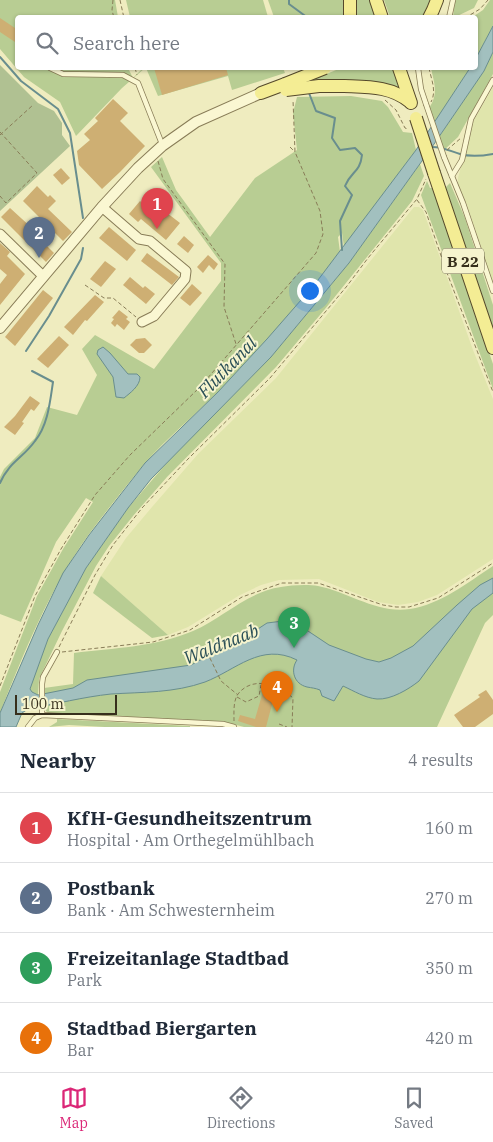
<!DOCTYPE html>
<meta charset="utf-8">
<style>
body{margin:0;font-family:"IBM Plex Serif",serif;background:#f6f6f7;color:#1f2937}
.scale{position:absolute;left:15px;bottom:12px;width:102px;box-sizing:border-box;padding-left:5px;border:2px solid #372f1c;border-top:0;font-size:14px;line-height:18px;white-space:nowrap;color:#372f1c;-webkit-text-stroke:4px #f6f4ce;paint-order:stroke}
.you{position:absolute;left:309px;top:290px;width:18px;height:18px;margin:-12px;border:4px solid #fff;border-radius:50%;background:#1a73e8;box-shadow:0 0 0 8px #1a73e833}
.badge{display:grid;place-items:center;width:32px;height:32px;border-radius:50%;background:#db2777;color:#fff;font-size:16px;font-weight:700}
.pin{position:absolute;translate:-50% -41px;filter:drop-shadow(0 1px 2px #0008)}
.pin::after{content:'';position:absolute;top:26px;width:18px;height:15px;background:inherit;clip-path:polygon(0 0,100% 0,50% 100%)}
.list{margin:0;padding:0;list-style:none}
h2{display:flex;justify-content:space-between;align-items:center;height:65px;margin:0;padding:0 20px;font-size:21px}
h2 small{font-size:16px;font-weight:400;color:#747a83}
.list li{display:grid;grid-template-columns:32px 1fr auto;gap:15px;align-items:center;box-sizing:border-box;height:70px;padding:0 20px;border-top:1px solid #e0e1e3}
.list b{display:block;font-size:19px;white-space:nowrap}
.list p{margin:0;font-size:16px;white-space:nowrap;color:#747a83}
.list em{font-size:16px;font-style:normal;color:#747a83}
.icon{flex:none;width:28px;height:28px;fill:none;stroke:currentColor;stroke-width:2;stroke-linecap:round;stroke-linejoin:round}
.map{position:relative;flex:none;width:493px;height:727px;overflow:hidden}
.search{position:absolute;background:#fff;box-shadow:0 1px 4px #0004;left:15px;right:15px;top:15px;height:55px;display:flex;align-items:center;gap:12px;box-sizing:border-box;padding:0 18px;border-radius:5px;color:#747a83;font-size:19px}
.sheet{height:345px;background:#fff}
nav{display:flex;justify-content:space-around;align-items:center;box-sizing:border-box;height:70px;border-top:1px solid #e0e1e3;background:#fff;font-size:14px;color:#747a83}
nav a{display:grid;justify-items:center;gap:2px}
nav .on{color:#db2777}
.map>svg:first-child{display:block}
.farmland{fill:#e0e5ac}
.green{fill:#b8cd93}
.cemetery{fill:#b0c192}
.water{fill:#a2c0bf;stroke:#698e8e}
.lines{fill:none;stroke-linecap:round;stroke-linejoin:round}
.stream{stroke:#698e8e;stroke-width:2}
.building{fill:#ceaf73}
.service-casing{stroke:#887c57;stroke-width:6}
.minor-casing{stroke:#887c57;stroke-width:11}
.tertiary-casing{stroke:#887c57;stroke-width:12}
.primary-casing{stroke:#55492b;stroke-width:14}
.path{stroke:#887c57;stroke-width:1;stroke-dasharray:4 2.5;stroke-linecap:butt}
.service{stroke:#faf7d2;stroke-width:4.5}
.minor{stroke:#faf7d2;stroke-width:9}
.tertiary{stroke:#faf7d2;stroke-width:10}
.primary{stroke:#f4ed94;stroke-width:12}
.service-bridge-casing{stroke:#887c57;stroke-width:6;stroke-linecap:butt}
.primary-bridge-casing{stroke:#55492b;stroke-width:14;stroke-linecap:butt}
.service-bridge{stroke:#faf7d2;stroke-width:4.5}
.primary-bridge{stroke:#f4ed94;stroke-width:12}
.labels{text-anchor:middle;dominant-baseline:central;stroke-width:4;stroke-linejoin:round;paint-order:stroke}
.shield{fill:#f6f4ce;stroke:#706a51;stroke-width:1}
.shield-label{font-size:15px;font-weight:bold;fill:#372f1c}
.water-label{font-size:18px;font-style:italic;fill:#2a4f57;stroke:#f6f4ce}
</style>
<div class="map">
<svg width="493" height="727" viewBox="0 0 493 727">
<rect width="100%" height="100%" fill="#efecbf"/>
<!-- farmland -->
<g class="farmland">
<polygon points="493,87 493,283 467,205 458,185 458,178 473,122"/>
<polygon points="414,207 419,207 423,210 473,350 493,399 493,559 437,595 418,602 398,605 378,602 319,579 279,580 261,585 240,595 188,627 168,635 101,576 126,538 152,507 198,454 276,378"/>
</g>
<!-- green -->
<g class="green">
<polygon points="0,0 115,0 118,17 18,18 18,68 128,68 133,78 141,70 141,68 145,68 122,88 76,136 60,102 24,77 0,49"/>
<polygon points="126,0 263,0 268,17 130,17"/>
<polygon points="268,0 346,0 346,17 274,17"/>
<polygon points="354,0 370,0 376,17 353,18"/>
<polygon points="384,0 432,0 425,15 422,18 390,17"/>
<polygon points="455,0 478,0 474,8 453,18"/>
<polygon points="490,0 493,0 493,26 476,58 476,18 471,18 483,10"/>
<polygon points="493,52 493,74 458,137 443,151 439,137 484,71"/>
<polygon points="146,68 283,68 285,73 232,90 228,76 158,96"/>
<polygon points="341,68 393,68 399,87 398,89 302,84"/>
<path d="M431 68H470L434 123 429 108C439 94 434 83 431 68Z"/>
<path d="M351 96 382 101 388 107 403 132 412 133 416 150 344 247 342 233 338 237 340 252C303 301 262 348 218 392 194 416 168 437 145 463 126 486 107 510 89 534 50 588 24 652 0 713V692L37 596 63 549 93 502 86 498 56 542 21 622 0 614V477L4 469 35 438 47 407 77 415 97 375 82 349 95 335 154 369 221 281V263L151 167 162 157 176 190 210 237 255 178 297 150 293 113 297 97Z"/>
<polygon points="420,164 424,176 412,201 325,309 276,367 167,477 133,516 109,546 96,566 62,631 39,679 38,695 32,692 30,689 32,681 48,639 86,568 128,508 171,458 271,357 349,263"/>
<polygon points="427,181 430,188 432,188 438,204 493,364 493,389 421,195"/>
<polygon points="450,183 465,218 493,305 493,333 444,189"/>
<path d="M493 566V615L485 623 437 727H244L225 722 48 713 44 709V688L73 684 74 653C113 648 156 647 193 631 223 618 247 592 281 587 291 585 308 584 318 586 349 592 377 614 410 609 441 604 467 583 493 566Z"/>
<polygon points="101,576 168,635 152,638 93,593"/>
<polygon points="57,719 190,726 190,727 105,727 69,725 49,727 57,722"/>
</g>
<!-- cemetery -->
<polygon class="cemetery" points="0,65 38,103 54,111 62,123 62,135 70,146 0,211"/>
<!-- water -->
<g class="water">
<path d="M493 26V52L484 71 432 147 349 263 271 357 151 479 128 508 86 568 48 639 30 689 32 692 38 695 73 688 87 680 191 665 219 650 232 646 267 623 283 621 299 625 329 645 366 659 379 662 391 658 413 646 457 605 480 585 493 578V593L472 609 419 681C409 689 391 700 377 699 365 698 354 691 343 686L334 701 322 696 320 690C315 688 312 688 307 687 294 684 290 670 297 660 261 642 236 670 205 682 174 693 143 692 111 694 83 697 56 704 28 709L22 713 16 727H0V713L38 625 63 573 89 535 145 463 218 392 267 339 315 284 416 150 470 68H476V58Z"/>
<path d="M103 347 110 353 128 374H137L140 377C140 386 130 393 124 398L116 397 113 377 97 354 98 350Z"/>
</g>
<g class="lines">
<!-- stream -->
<g class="stream">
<polyline points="289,0 289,4 308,18"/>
<polyline points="0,57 21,81 58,109 70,133 83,218"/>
<path d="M309 93 316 111 335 118 332 138 340 150 355 148 362 155C360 173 351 171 345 186L352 195 340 221 342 250"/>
<path d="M432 147C443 147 450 151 460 154 470 157 482 156 493 154"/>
<polyline points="26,351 49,316 81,259 83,248"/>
<path d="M0 483C9 462 23 458 35 441 48 425 50 402 53 382L32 371"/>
</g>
</g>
<!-- building -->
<g class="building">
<polygon points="0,18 18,30 18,44 0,32"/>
<polygon points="154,68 226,68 228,75 162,95"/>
<polygon points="113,99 128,113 120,121 145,146 120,172 102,189 79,165 77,151 90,140 84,134 98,121 95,118"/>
<polygon points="61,168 70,178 62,185 53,175"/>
<polygon points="37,186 48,197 50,195 56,201 48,209 72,232 63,241 23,201"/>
<polygon points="140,201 153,212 158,206 180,223 166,240 141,219 138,222 129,214"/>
<polygon points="10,208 44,239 42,241 54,253 46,262 1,217"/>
<polygon points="109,227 136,250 127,261 99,238"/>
<polygon points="184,236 194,245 188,253 177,244"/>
<polygon points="0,243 10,252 7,256 25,274 0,305 0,284 7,275 0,269"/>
<polygon points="147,253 179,277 172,285 141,261"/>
<polygon points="208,255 218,264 214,270 209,265 203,273 197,267"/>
<polygon points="105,261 116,269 101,287 90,279"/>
<polygon points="130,277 143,288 145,286 155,294 146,304 123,285"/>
<polygon points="192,284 202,293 190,306 180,298"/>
<polygon points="43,290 53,298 15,346 5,337"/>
<polygon points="95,295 104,302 87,321 85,320 73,335 64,327"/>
<polygon points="119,310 128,317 126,319 130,322 124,330 117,324 115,327 111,323 114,319 112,318"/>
<polygon points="59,336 69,345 48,368 37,359"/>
<polygon points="145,338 152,345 144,353 139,353 130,345 136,339"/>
<polygon points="30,396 40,403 34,411 31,409 22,422 24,423 15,435 4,427 15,416"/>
<polygon points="268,690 273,692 274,697 266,727 256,727 238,721 240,715 255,719 262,695 264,692"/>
<polygon points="486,690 493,700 493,714 475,727 463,727 454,715 480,697 478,695"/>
</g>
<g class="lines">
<defs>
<g id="service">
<polyline points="449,18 453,0"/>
<polyline points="50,68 63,74 123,75 138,83 162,144"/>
<polyline points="418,68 421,89 426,104"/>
<polyline points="444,157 463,203 493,291"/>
<polyline points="452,176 462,160 471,119 493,80"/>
<polyline points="42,715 42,684 43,677 57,652"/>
<polyline points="28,727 35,718 42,715 223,724 234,727"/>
</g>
<g id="minor">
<polyline points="102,207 139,239 150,241 186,271 185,279 154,316 142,322"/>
<polyline points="0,234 43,276"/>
</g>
<polyline id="tertiary" points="0,328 102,207 138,168 162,146 196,122 261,93"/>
<g id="primary">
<polyline points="350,0 350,18"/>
<polyline points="376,0 382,18"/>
<polyline points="429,18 433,10 437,0"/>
<polyline points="399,68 411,103"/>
<path d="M344 86C368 87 391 86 410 102"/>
<polyline points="261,93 285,84"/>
<polyline points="434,173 493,348"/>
</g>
</defs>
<!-- service casing -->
<use href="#service" class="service-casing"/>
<!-- minor casing -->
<use href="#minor" class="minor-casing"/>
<!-- tertiary casing -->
<use href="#tertiary" class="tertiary-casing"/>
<!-- primary casing -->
<use href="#primary" class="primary-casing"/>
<!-- path -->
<g class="path">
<polyline points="113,0 112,10 114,18"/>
<polyline points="120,0 124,18"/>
<polyline points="465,18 480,9 488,0"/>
<polyline points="135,68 137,75"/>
<path d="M429 68C431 79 437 91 431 102"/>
<polyline points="385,100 396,110 405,128 408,129"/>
<polyline points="0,132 37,173 6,203 0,196"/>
<polyline points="0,135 33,105"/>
<polyline points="290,147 295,152"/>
<polyline points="447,150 461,138"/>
<polyline points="158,161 163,179 225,264 224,307 236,344"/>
<polyline points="417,200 426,212 447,273 493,392"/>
<polyline points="85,285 104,298 113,298 136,317"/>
<polyline points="59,647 95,575 113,545 142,508 188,459 270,378 347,286 368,258 417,199 426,179"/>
<polyline points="62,652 153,642 190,630 242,597 282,583 318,583 383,605 396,607 409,607 438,598 493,563"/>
<polyline points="207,652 221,681 238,695"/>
<polyline points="0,686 35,596 61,549 95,495 130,455 199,388 316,253 323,234 320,211 295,152 293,100"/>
<polyline points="237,697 246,702 259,696 261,685"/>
<path d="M234 721C234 713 233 701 238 694 253 675 279 685 293 698L292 727"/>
<polyline points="279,724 287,727"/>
</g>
<!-- service -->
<use href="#service" class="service"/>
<!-- minor -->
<use href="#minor" class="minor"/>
<!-- tertiary -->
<use href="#tertiary" class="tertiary"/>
<!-- primary -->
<use href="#primary" class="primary"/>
<defs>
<polyline id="service-bridge" points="426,104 444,157"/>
<g id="primary-bridge">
<polyline points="285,84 325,68"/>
<polyline points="286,90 319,86 344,86"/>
<polyline points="416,118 434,173"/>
</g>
</defs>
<!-- service-bridge casing -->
<use href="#service-bridge" class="service-bridge-casing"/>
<!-- primary-bridge casing -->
<use href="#primary-bridge" class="primary-bridge-casing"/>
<!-- service-bridge -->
<use href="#service-bridge" class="service-bridge"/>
<!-- primary-bridge -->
<use href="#primary-bridge" class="primary-bridge"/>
</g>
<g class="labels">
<!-- shield labels -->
<rect class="shield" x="442" y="248.5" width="42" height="25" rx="4"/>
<g class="shield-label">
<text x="463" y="261">B 22</text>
</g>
<!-- water labels -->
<g class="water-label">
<text transform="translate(227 367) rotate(-46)">Flutkanal</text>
<text transform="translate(221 644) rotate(-22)">Waldnaab</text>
</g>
</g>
</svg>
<div class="scale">100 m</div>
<div class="you"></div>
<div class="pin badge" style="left:157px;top:229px;background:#e0444e">1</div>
<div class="pin badge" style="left:39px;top:258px;background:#5c6f8a">2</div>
<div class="pin badge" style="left:294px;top:648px;background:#2e9e5b">3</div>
<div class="pin badge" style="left:277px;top:712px;background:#e8710a">4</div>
<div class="search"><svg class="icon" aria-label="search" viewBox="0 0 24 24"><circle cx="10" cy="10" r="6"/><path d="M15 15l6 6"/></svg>Search here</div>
</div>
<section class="sheet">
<h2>Nearby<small>4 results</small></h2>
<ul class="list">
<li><span class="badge" style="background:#e0444e">1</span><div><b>KfH-Gesundheitszentrum</b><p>Hospital · Am Orthegelmühlbach</p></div><em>160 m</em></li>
<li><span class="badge" style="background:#5c6f8a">2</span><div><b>Postbank</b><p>Bank · Am Schwesternheim</p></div><em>270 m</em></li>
<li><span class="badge" style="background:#2e9e5b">3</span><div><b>Freizeitanlage Stadtbad</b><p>Park</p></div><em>350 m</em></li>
<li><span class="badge" style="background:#e8710a">4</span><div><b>Stadtbad Biergarten</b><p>Bar</p></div><em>420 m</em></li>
</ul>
</section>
<nav>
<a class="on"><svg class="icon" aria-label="map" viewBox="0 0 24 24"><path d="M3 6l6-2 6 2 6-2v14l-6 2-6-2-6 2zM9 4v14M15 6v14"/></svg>Map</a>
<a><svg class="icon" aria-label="directions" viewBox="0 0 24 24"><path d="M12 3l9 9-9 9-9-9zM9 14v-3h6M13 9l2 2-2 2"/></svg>Directions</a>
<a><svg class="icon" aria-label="saved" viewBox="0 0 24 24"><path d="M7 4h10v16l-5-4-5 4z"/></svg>Saved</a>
</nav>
